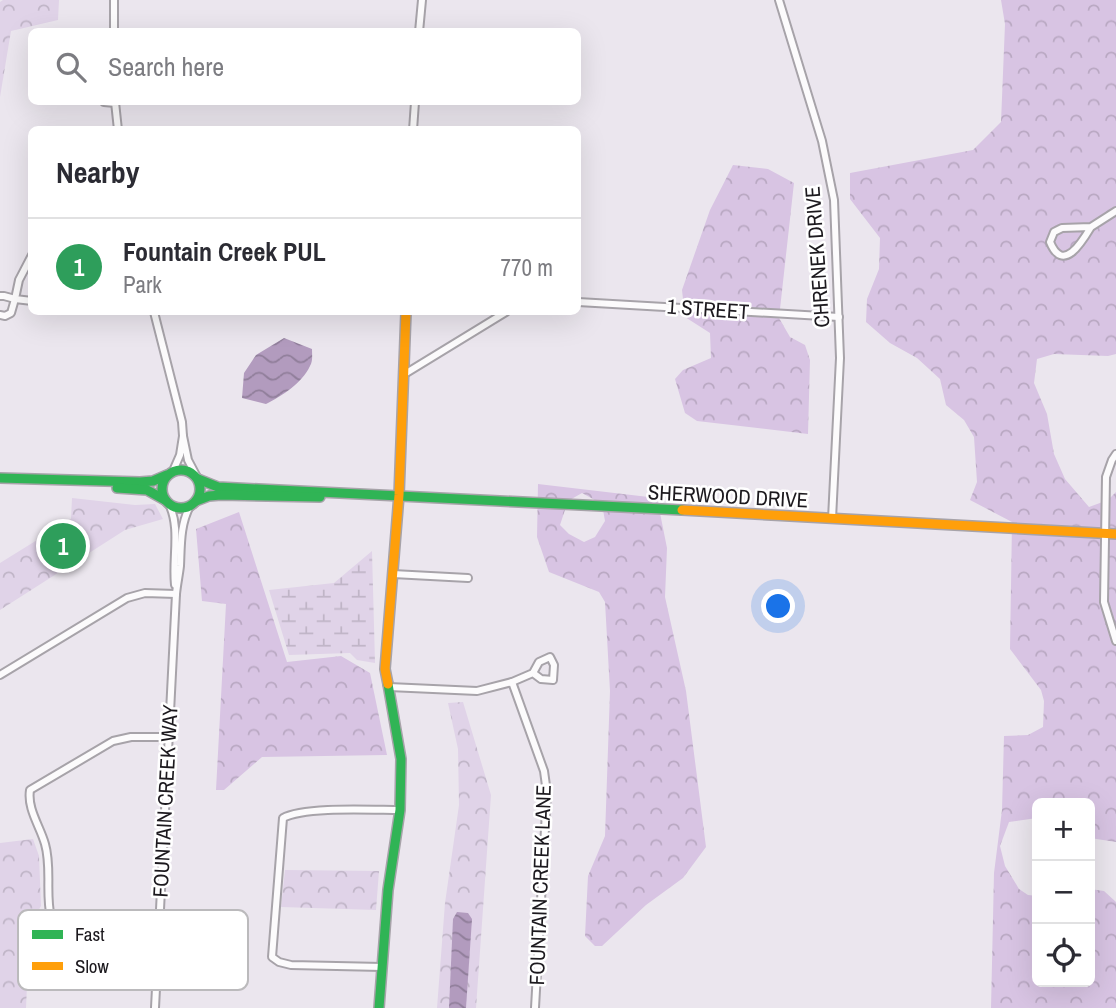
<!DOCTYPE html>
<meta charset="utf-8">
<style>
body{margin:0;font-family:"Archivo Narrow",sans-serif;background:#f2f2f3;color:#2b2b33}
.controls{position:absolute;right:21px;bottom:21px;display:grid;overflow:hidden;border-radius:10px;box-shadow:0 7px 28px #0002}
.controls button{width:63px;height:63px;display:grid;place-items:center;padding:0;border:0;border-bottom:2px solid #e1e1e2;background:#fff;color:#2b2b33;font:35px sans-serif}
.you{position:absolute;left:779px;top:607px;width:24px;height:24px;margin:-18px;border:5px solid #fff;border-radius:50%;background:#1a73e8;box-shadow:0 0 0 10px #1a73e833}
.badge{display:grid;place-items:center;width:46px;height:46px;border-radius:50%;background:#646167;color:#fff;font-size:23px;font-weight:700}
.pin{position:absolute;translate:-50% -50%;border:4px solid #fff;box-shadow:0 2px 7px #0006}
.list{margin:0;padding:0;list-style:none}
h2{display:flex;justify-content:space-between;align-items:center;height:91px;margin:0;padding:0 28px;font-size:30px}
h2 small{font-size:23px;font-weight:400;color:#7c7c81}
.list li{display:grid;grid-template-columns:46px 1fr auto;gap:21px;align-items:center;box-sizing:border-box;height:98px;padding:0 28px;border-top:2px solid #e1e1e2}
.list b{display:block;font-size:26px;white-space:nowrap}
.list p{margin:0;font-size:23px;white-space:nowrap;color:#7c7c81}
.list em{font-size:23px;font-style:normal;color:#7c7c81}
.icon{flex:none;width:38px;height:38px;fill:none;stroke:currentColor;stroke-width:2;stroke-linecap:round;stroke-linejoin:round}
.map{position:relative;flex:none;width:1116px;height:1008px;overflow:hidden}
.search{position:absolute;background:#fff;box-shadow:0 7px 28px #0002;left:28px;top:28px;width:553px;height:77px;display:flex;align-items:center;gap:18px;box-sizing:border-box;padding:0 24px;border-radius:10px;color:#7c7c81;font-size:26px}
.panel{position:absolute;background:#fff;box-shadow:0 7px 28px #0002;left:28px;top:126px;width:553px;height:189px;border-radius:10px}
.map>svg:first-child{display:block}
.forest{fill:url(#forest-crowns);fill-rule:evenodd}
.wetland{fill:url(#wetland-marsh)}
.park{fill:url(#park-crowns)}
.water{fill:url(#water-waves)}
.lines{fill:none;stroke-linecap:round;stroke-linejoin:round}
.street-casing{stroke:#a7a3a9;stroke-width:10}
.fast-casing{stroke:#a7a3a9;stroke-width:12}
.slow-casing{stroke:#a7a3a9;stroke-width:12}
.street{stroke:#fcfbfc;stroke-width:6}
.fast{stroke:#30b455;stroke-width:9}
.slow{stroke:#ff9f0a;stroke-width:9}
.labels{text-anchor:middle;dominant-baseline:central;stroke-width:5;stroke-linejoin:round;paint-order:stroke}
.street-label{font-size:21px;fill:#1c191e;stroke:#fff}
.key{fill:#fff;stroke:#bbbabc;stroke-width:2}
.key-label{font-size:19px;fill:#1c191e}
</style>
<div class="map">
<svg width="1116" height="1008" viewBox="0 0 1116 1008">
<defs>
<pattern id="forest-crowns" width="20" height="18" patternUnits="userSpaceOnUse" patternTransform="scale(1.75)"><rect width="20" height="18" fill="#d8c4e3"/><path d="M2 6a3 3 0 1 1 6 0M12 15a3 3 0 1 1 6 0" fill="none" stroke="#b9a8c2"/></pattern>
<pattern id="wetland-marsh" width="20" height="14" patternUnits="userSpaceOnUse" patternTransform="scale(1.75)"><rect width="20" height="14" fill="#e0d3e8"/><path d="M1 5h8M5 5V1M11 12h8M15 12V8" fill="none" stroke="#c0b5c7"/></pattern>
<pattern id="park-crowns" width="20" height="18" patternUnits="userSpaceOnUse" patternTransform="scale(1.75)"><rect width="20" height="18" fill="#e0d3e8"/><path d="M2 6a3 3 0 1 1 6 0M12 15a3 3 0 1 1 6 0" fill="none" stroke="#c0b5c7"/></pattern>
<pattern id="water-waves" width="16" height="10" patternUnits="userSpaceOnUse" patternTransform="scale(1.75)"><rect width="16" height="10" fill="#b29bbe"/><path d="M0 5q4-4 8 0t8 0" fill="none" stroke="#907e9a"/></pattern>
</defs>
<rect width="100%" height="100%" fill="#ebe6ee"/>
<!-- forest -->
<g class="forest">
<polygon points="1001,0 1116,0 1116,354 1108,356 1054,354 1037,359 1034,383 1047,414 1054,454 1065,479 1089,507 1108,500 1116,492 1116,842 1090,838 1090,803 1037,803 1037,818 1009,822 1000,846 1005,866 1019,889 1028,895 1037,896 1037,982 1090,982 1090,889 1104,891 1116,902 1116,1008 991,1008 994,873 1002,810 1004,736 1028,735 1043,727 1044,701 1041,690 1010,649 1012,522 970,500 977,482 974,437 964,420 946,405 940,379 917,358 890,343 866,322 867,299 879,269 880,238 850,199 850,173 973,150 1001,122 1005,24"/>
<polygon points="733,165 768,169 794,183 779,318 790,337 805,345 810,360 808,434 697,421 685,413 675,379 683,370 711,358 710,333 685,317 682,290 710,210"/>
<path d="M538 484 657 498 667 548 665 597 686 691 706 847 683 878 646 905 602 946H595L585 936 588 876 605 836 610 691 605 602 599 592 549 572 537 537ZM582 493 602 504 605 521 595 537 584 542 569 534 560 525 568 501Z"/>
<polygon points="239,512 287,662 341,656 370,673 387,755 262,757 224,790 216,790 226,604 202,601 196,529"/>
</g>
<!-- wetland -->
<polygon class="wetland" points="372,551 375,663 357,660 350,653 289,655 269,590 334,583"/>
<!-- park -->
<g class="park">
<polygon points="3,0 59,0 58,20 11,31 0,97 0,2"/>
<polygon points="72,498 135,505 155,504 163,519 125,530 0,610 0,563 71,519"/>
<polygon points="463,702 491,795 476,1008 437,1008 445,903 459,805 458,749 448,703"/>
<polygon points="33,839 39,856 41,906 35,916 34,927 29,941 26,1008 0,1008 0,843"/>
<polygon points="285,870 379,871 376,910 281,907"/>
</g>
<!-- water -->
<g class="water">
<path d="M284 338 312 349C312 355 313 361 310 366 302 383 282 396 266 404L242 398 244 373 256 355Z"/>
<polygon points="457,912 468,913 472,919 466,1008 449,1008 453,919"/>
</g>
<g class="lines">
<defs>
<g id="street">
<polyline points="779,0 822,141 834,200 840,358 832,519"/>
<polyline points="114,32 114,0"/>
<polyline points="419,32 422,0"/>
<polyline points="104,102 115,103"/>
<polyline points="115,102 118,130"/>
<polyline points="413,130 415,102"/>
<path d="M1091 227C1082 242 1063 274 1050 242L1054 232 1062 228 1091 227 1116 211"/>
<polyline points="32,255 19,280 15,299 32,301"/>
<polyline points="0,296 4,296 15,299 11,313 5,316 0,315"/>
<polyline points="578,302 839,317"/>
<polyline points="154,312 182,422 183,436"/>
<polyline points="403,375 506,312"/>
<polyline points="1116,454 1112,460 1106,477 1104,602 1116,641"/>
<polyline points="173,471 180,455 183,436 188,460 198,479"/>
<path d="M169 504C181 529 172 558 175 585"/>
<polyline points="393,574 468,578"/>
<polyline points="0,675 127,598 145,593 176,594"/>
<polyline points="512,682 544,771 547,793 535,1008"/>
<polyline points="389,687 477,691 512,682 533,673 539,662 550,657 554,665 553,680 541,679 533,673"/>
<path d="M160 923 51 918C45 894 52 868 45 844 40 826 27 809 30 790L113 741 131 737H168"/>
<path d="M382 967 291 965 279 962 272 957 283 818C304 806 374 810 400 810"/>
<path d="M155 1008 176 594C177 584 179 575 180 566 181 545 180 525 190 506"/>
</g>
<g id="fast">
<circle cx="181" cy="489" r="19"/>
<polyline points="0,478 140,482 153,481 167,475"/>
<polyline points="198,479 218,487 682,510"/>
<polyline points="117,488 147,490 165,500"/>
<polyline points="196,501 209,496 221,495 320,497"/>
<polyline points="379,1008 388,890 400,810 401,759 388,684"/>
</g>
<g id="slow">
<polyline points="682,510 1116,534"/>
<polyline points="388,684 385,669 399,495 406,312"/>
</g>
</defs>
<!-- street casing -->
<use href="#street" class="street-casing"/>
<!-- fast casing -->
<use href="#fast" class="fast-casing"/>
<!-- slow casing -->
<use href="#slow" class="slow-casing"/>
<!-- street -->
<use href="#street" class="street"/>
<!-- fast -->
<use href="#fast" class="fast"/>
<!-- slow -->
<use href="#slow" class="slow"/>
</g>
<g class="labels">
<!-- street labels -->
<g class="street-label">
<text transform="translate(817 257) rotate(-94)">CHRENEK DRIVE</text>
<text transform="translate(708 309) rotate(4)">1 STREET</text>
<text transform="translate(728 496) rotate(3)">SHERWOOD DRIVE</text>
<text transform="translate(165 801) rotate(-87)">FOUNTAIN CREEK WAY</text>
<text transform="translate(540 885) rotate(-88)">FOUNTAIN CREEK LANE</text>
</g>
</g>
<!-- legend -->
<rect x="18" y="910" width="230" height="80" rx="10" class="key"/>
<rect x="32" y="930" width="31" height="9" fill="#30b455"/>
<rect x="32" y="962" width="31" height="8" fill="#ff9f0a"/>
<g class="key-label">
<text x="75" y="941">Fast</text>
<text x="75" y="973">Slow</text>
</g>
</svg>
<div class="controls">
<button>+</button>
<button>−</button>
<button><svg class="icon" aria-label="locate" viewBox="0 0 24 24"><circle cx="12" cy="12" r="6"/><path d="M12 2v4M12 18v4M2 12h4M18 12h4"/></svg></button>
</div>
<div class="you"></div>
<div class="pin badge" style="left:63px;top:546px;background:#2e9e5b">1</div>
<div class="search"><svg class="icon" aria-label="search" viewBox="0 0 24 24"><circle cx="10" cy="10" r="6"/><path d="M15 15l6 6"/></svg>Search here</div>
<section class="panel">
<h2>Nearby<small></small></h2>
<ul class="list">
<li><span class="badge" style="background:#2e9e5b">1</span><div><b>Fountain Creek PUL</b><p>Park</p></div><em>770 m</em></li>
</ul>
</section>
</div>
